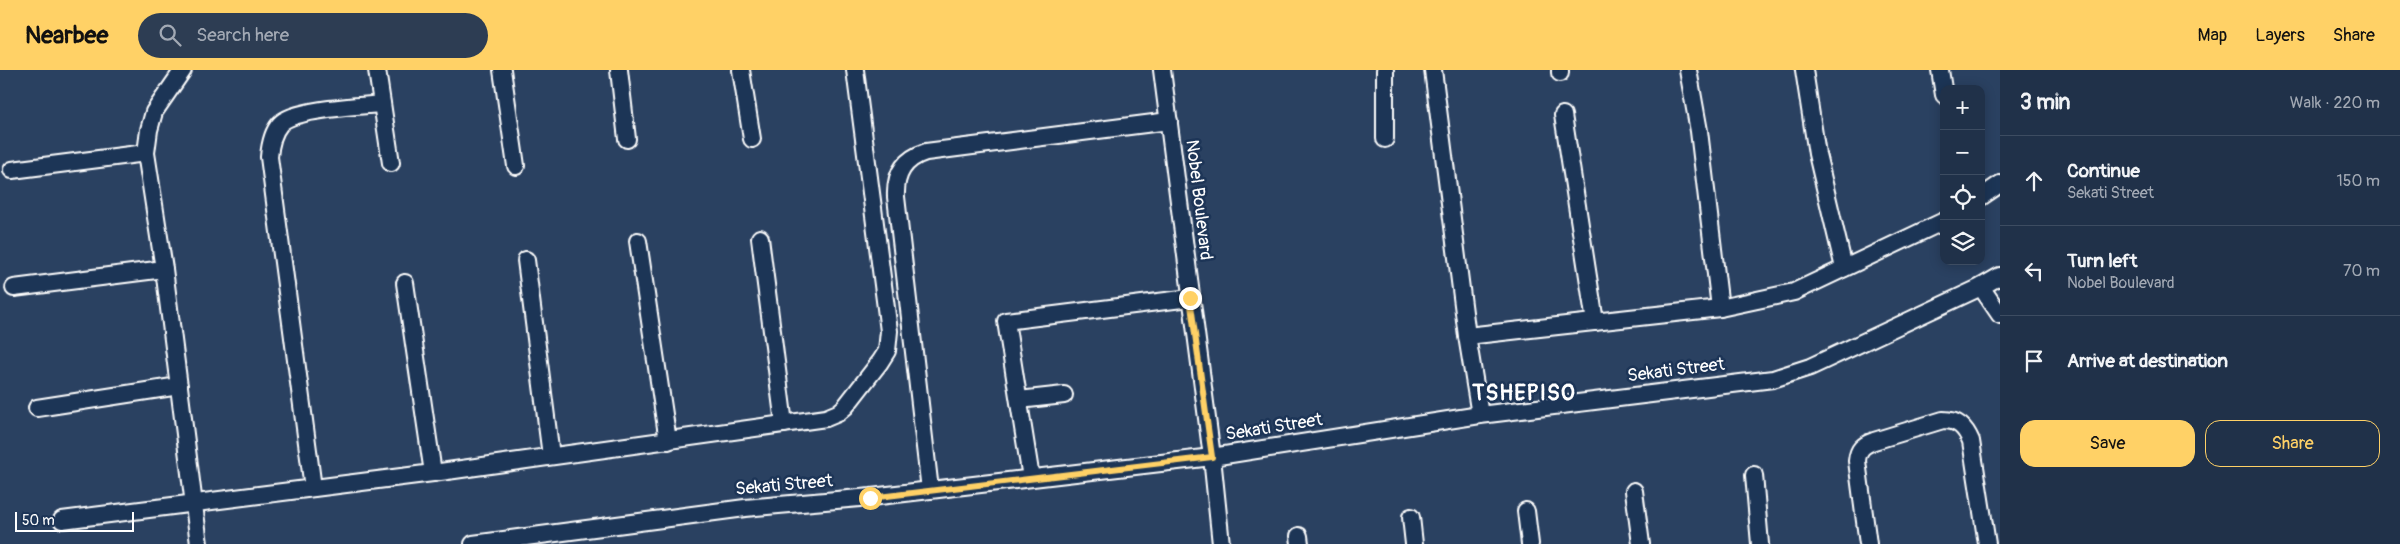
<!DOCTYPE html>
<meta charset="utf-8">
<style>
body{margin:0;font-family:Pangolin,sans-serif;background:#2d3d53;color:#f1f3f6}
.controls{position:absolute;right:15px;top:15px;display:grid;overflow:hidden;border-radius:10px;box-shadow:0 2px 12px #0003}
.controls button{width:45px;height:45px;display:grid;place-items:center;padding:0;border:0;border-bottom:1px solid #3d4c61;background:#203149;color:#f1f3f6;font:25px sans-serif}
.scale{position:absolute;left:15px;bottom:12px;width:119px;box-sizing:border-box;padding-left:5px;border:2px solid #fff;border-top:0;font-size:14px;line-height:18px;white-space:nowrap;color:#fff;-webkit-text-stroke:4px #1d3557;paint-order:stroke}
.stop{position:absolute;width:15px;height:15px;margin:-11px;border:4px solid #ffd166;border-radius:50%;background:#fff}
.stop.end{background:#ffd166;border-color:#fff;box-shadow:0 1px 5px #0008}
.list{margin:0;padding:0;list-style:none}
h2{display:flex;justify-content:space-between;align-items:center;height:65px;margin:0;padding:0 20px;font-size:21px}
h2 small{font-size:16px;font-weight:400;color:#a2a9b4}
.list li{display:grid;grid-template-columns:32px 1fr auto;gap:15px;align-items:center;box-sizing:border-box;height:90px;padding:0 20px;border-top:1px solid #3d4c61}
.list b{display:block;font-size:19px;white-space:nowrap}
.list p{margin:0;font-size:16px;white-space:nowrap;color:#a2a9b4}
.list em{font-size:16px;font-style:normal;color:#a2a9b4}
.actions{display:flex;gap:10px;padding:15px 20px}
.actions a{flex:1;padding:11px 0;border:1px solid #ffd166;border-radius:15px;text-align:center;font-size:18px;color:#ffd166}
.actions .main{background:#ffd166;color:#111}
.icon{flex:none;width:28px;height:28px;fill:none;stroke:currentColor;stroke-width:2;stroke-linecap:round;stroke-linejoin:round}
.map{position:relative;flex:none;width:2000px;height:474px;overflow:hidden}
header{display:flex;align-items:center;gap:30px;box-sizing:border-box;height:70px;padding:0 25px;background:#ffd166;color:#111}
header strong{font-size:24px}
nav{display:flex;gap:28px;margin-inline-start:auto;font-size:18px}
.search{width:350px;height:45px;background:#2d3d53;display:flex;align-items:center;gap:12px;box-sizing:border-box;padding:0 18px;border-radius:28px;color:#a2a9b4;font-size:19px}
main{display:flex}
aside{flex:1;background:#203149}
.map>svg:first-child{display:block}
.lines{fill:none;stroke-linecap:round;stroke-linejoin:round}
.minor-casing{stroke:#fff;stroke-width:20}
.minor{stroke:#1d3557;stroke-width:16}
.route{stroke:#ffd166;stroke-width:6}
.labels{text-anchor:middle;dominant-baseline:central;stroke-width:5;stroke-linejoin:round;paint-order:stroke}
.street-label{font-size:18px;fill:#fff;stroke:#1d3557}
.district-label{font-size:22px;font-weight:bold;letter-spacing:1px;fill:#fff;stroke:#1d3557}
</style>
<header>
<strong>Nearbee</strong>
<div class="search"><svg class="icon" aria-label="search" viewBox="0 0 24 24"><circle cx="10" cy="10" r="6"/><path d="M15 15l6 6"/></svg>Search here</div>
<nav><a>Map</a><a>Layers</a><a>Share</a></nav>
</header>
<main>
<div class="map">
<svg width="2000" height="474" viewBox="0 0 2000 474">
<rect width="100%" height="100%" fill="#2a4161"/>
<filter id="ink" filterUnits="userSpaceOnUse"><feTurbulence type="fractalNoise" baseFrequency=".02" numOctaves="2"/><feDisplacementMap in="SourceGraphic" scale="10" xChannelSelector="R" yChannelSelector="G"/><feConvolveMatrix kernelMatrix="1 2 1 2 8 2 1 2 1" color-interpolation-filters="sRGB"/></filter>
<g filter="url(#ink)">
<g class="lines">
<defs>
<g id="minor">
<polyline points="183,0 154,42 149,60 146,83 164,199 199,474"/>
<polyline points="377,0 391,93"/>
<polyline points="502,0 516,96"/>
<polyline points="619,0 627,69"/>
<polyline points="741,0 752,69"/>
<polyline points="1162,0 1212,387 1221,474"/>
<polyline points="1385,0 1385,69"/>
<polyline points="1433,0 1467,266 1480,345"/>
<polyline points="1560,0 1560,3"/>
<polyline points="1688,0 1699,61 1720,238"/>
<polyline points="1804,0 1817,84 1844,198"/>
<polyline points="1940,0 1944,25"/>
<polyline points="1563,45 1595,252"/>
<polyline points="12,100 146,83"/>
<polyline points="1981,127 2000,114"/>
<polyline points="760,168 784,354"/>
<polyline points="638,171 668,371"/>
<polyline points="526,190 551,386"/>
<polyline points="405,213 433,403"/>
<polyline points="1981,217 2000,245"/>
<polyline points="14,218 164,199"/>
<polyline points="1467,266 1720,238 1794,222 1944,151"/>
<polyline points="1019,330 1064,325"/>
<polyline points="37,338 179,316"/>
<polyline points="1754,405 1760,474"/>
<polyline points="1031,408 1006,251 1190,228"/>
<path d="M313 418 269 87C270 75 272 63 280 54 293 39 360 36 382 34"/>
<path d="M930 420 896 127C895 104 904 89 926 82L1169 51"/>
<polyline points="1634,421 1641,474"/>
<polyline points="1526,441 1530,474"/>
<polyline points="1411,447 1414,474"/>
<polyline points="62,450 433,403 826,348 838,343 845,337 880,292 887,281 889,261 855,0"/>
<polyline points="1299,466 1300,474"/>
<polyline points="473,474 745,438 871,427 1212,387 1480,345 1773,309 1810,297 1981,217 2000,206"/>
<path d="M1868 474 1857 391C1858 379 1863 375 1874 371L1943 350C1958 350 1965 357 1971 371L1987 474"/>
</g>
</defs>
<!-- minor casing -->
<use href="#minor" class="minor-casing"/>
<!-- minor -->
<use href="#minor" class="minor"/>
</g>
</g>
<g class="lines" filter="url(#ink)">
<!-- route -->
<polyline class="route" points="870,428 1212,387 1190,228"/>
</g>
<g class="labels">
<!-- street labels -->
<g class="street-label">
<text transform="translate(1199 130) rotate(83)">Nobel Boulevard</text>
<text transform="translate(1676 300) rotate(-7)">Sekati Street</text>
<text transform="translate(1274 357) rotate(-9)">Sekati Street</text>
<text transform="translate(784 415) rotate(-5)">Sekati Street</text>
</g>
<!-- district labels -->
<g class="district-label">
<text x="1524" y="323">TSHEPISO</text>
</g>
</g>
</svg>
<div class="controls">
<button>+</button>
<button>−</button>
<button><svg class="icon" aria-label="locate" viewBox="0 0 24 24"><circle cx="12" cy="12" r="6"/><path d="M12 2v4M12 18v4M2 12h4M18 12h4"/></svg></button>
<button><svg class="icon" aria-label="layers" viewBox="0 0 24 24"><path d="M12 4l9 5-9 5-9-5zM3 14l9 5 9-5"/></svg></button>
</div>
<div class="scale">50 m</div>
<div class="stop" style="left:870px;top:428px"></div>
<div class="stop end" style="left:1190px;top:228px"></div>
</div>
<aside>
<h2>3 min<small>Walk · 220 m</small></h2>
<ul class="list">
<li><svg class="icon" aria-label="ahead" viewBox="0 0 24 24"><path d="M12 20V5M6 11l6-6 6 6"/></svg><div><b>Continue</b><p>Sekati Street</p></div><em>150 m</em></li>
<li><svg class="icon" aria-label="left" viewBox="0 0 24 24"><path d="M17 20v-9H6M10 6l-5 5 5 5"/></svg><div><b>Turn left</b><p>Nobel Boulevard</p></div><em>70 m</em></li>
<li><svg class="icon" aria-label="arrive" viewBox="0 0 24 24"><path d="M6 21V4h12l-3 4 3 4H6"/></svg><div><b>Arrive at destination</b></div></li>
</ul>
<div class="actions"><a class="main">Save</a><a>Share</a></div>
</aside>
</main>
